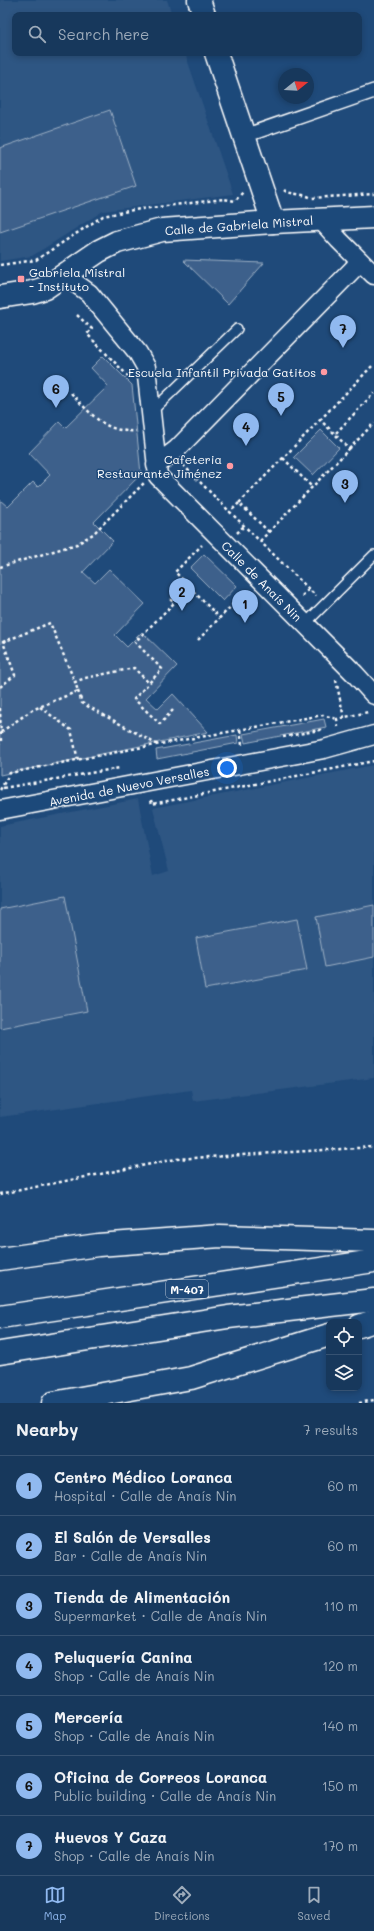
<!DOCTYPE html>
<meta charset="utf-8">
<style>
body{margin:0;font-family:Mali,sans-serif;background:#244365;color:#f1f3f6}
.controls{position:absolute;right:12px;bottom:12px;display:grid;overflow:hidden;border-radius:8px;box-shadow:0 2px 6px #0003}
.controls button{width:36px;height:36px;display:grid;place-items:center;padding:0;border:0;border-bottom:1px solid #365272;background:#17385c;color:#f1f3f6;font:20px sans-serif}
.compass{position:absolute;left:278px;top:68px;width:36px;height:36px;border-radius:50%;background:#17385c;box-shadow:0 2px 6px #0003;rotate:72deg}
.you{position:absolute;left:227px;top:768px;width:14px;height:14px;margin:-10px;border:3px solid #fff;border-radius:50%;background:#1a73e8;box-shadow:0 0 0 6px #1a73e833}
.badge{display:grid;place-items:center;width:26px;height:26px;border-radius:50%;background:#90b9f0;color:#111;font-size:13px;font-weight:700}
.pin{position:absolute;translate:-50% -33px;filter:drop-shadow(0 1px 2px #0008)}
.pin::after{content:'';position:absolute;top:21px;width:14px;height:12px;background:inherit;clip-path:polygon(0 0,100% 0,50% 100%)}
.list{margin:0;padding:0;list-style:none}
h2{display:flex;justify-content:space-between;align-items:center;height:52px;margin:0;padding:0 16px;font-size:17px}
h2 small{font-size:13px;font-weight:400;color:#9eacbb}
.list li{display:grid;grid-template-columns:26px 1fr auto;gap:12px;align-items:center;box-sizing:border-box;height:60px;padding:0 16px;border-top:1px solid #365272}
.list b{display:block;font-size:15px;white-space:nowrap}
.list p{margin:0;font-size:13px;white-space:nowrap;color:#9eacbb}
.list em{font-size:13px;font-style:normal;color:#9eacbb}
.icon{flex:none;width:22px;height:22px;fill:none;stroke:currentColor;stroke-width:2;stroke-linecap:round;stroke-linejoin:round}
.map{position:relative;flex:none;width:374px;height:1403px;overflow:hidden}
.search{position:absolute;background:#17385c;box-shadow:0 2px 6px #0003;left:12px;right:12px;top:12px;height:44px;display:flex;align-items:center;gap:10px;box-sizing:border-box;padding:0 14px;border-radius:8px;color:#9eacbb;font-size:15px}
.sheet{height:472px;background:#17385c}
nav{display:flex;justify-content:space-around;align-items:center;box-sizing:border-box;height:56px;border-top:1px solid #365272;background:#17385c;font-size:11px;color:#9eacbb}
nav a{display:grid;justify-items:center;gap:2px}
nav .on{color:#90b9f0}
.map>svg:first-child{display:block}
.built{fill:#2e5683}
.green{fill:#3c618b;stroke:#9eb0c5}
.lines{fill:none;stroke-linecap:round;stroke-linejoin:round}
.service-casing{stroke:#fff;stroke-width:12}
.pedestrian-casing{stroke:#fff;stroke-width:16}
.minor-casing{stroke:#fff;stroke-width:21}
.tertiary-casing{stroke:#fff;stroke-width:25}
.motorway-casing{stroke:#fff;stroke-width:25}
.path{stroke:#fff;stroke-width:2.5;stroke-dasharray:3 3;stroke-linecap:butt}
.service{stroke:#1f4a7a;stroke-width:9}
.pedestrian{stroke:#1f4a7a;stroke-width:13}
.minor{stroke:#1f4a7a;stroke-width:18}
.tertiary{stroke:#1f4a7a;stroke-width:22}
.motorway{stroke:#1f4a7a;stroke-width:22}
.poi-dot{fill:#ff9aa2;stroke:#1f4a7a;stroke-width:1.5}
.labels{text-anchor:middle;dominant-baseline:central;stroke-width:3;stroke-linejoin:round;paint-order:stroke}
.shield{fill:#1f4a7a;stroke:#bcc9d7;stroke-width:1}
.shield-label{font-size:11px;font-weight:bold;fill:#fff}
.street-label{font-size:12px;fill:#fff;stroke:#1f4a7a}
.poi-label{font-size:12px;fill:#fff;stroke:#1f4a7a;text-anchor:end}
</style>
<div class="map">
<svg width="374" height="1403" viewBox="0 0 374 1403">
<rect width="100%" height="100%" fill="#1f4a7a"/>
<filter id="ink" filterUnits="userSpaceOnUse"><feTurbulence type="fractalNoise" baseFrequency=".025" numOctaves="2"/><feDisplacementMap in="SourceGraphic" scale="8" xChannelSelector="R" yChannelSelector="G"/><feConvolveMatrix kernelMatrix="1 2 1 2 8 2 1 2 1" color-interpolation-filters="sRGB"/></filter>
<g filter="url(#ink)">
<!-- built -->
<g class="built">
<polygon points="0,0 167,0 172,15 15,15 15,53 185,53 233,194 103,211 32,256 0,261"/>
<polygon points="374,765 374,1078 193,1101 191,1090 0,1117 0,826 138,799 153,876 169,871 153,808"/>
</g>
<!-- green -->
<g class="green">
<polygon points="110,110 136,186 0,232 0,148"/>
<polygon points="183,260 264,263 228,304"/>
<polygon points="103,356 132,385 141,474 94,522 113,541 83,572 95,583 109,569 145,604 115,635 127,647 142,632 173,662 177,666 146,698 158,709 173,694 208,732 0,775 0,500 8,507 33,482 38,487 50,475 29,453 59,422 65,428 108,386 91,368"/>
<polygon points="321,430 339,448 313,475 294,457"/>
<polygon points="204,554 237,586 223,601 190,568"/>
<polygon points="324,719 326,727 245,743 243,734"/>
<polygon points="237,735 238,743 157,759 156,750"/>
<polygon points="65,896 87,1011 0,1028 0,909"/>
<polygon points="374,905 374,957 325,967 316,917"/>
<polygon points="297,919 307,970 205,989 196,938"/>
</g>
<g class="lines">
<defs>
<g id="service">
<polyline points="150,413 237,329"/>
<polyline points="305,624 374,555"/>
</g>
<polyline id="pedestrian" points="244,136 374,91"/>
<g id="minor">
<polyline points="321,220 339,240 374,275"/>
<polyline points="64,275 89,293 138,353 146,367 158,476 355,674 374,695"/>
<polyline points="156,465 176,450 360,262"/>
<polyline points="0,810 324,749 374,735"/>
</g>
<g id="tertiary">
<polyline points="199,0 204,15"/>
<polyline points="216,53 273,222"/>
<polyline points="0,297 32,292 45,288 99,251 117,242 162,230 273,222 374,217"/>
</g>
<g id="motorway">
<polyline points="0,1259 98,1245 220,1236 374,1241"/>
<polyline points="0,1317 374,1261"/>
<polyline points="359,1326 374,1321"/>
<polyline points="0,1353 228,1317 374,1300"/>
<polyline points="53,1403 191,1378 329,1335"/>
</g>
</defs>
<!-- service casing -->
<use href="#service" class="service-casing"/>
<!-- pedestrian casing -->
<use href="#pedestrian" class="pedestrian-casing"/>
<!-- minor casing -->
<use href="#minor" class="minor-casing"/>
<!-- tertiary casing -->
<use href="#tertiary" class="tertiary-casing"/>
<!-- motorway casing -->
<use href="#motorway" class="motorway-casing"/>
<!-- path -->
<g class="path">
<path d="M284 190C290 195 302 193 312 198L374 194"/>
<polyline points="0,265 36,260 103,216 133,210 224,199 235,201 243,192"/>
<polyline points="77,315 92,329 87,334 130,378"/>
<path d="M71 393C91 414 105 433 136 431"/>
<polyline points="320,420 374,364"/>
<polyline points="349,449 374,423"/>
<polyline points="283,458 312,487"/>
<polyline points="183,465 230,512"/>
<polyline points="239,503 230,512 316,596"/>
<polyline points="269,532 239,503 320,420 335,434"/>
<polyline points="237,533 244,526"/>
<polyline points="260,541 349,449 335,434 374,393"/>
<polyline points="0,567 77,544 93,534 144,483"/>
<polyline points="185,583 220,618"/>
<polyline points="302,596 309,589"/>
<polyline points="198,640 247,590"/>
<polyline points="336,680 344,718"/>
<polyline points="0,687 15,675 3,642 50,623 75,682 85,678 134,668 149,683"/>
<polyline points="78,691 82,703 158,745"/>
<polyline points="40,707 71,730 78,760"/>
<polyline points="0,708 1,742 0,744"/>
<polyline points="173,710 160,724 134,699 162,669 135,642 174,603 170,599 186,583 175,572 202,545"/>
<polyline points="338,727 337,719 368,712"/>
<polyline points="240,730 242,745"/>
<polyline points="1,732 32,710 78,691 75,682"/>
<polyline points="283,737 325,729"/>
<polyline points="3,788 120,768"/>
<polyline points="0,790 10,773 127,750 323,715 337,719"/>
<polyline points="151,800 152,804 374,761"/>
<polyline points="0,1194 176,1159 374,1147"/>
<polyline points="359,1403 374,1400"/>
</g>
<!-- service -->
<use href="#service" class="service"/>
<!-- pedestrian -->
<use href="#pedestrian" class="pedestrian"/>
<!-- minor -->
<use href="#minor" class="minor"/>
<!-- tertiary -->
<use href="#tertiary" class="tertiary"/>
<!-- motorway -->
<use href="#motorway" class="motorway"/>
</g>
</g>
<!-- markers -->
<g class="poi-dot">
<rect x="17" y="275" width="8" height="8" rx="2"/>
<circle cx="324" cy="372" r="4"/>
<circle cx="230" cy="466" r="4"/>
</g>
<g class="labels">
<!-- shield labels -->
<rect class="shield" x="166" y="1280" width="42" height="18" rx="3"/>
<g class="shield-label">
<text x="187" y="1289">M-407</text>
</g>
<!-- street labels -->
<g class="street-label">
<text transform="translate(239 225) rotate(-4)">Calle de Gabriela Mistral</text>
<text transform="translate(262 581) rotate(45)">Calle de Anaís Nin</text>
<text transform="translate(129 786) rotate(-11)">Avenida de Nuevo Versalles</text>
</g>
<!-- poi labels -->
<g class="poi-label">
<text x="29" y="272" text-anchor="start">Gabriela Mistral<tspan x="29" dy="14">- Instituto</tspan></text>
<text x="316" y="372">Escuela Infantil Privada Gatitos</text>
<text x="222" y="459">Cafeteria<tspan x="222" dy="14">Restaurante Jiménez</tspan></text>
</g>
</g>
</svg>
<div class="controls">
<button><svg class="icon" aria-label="locate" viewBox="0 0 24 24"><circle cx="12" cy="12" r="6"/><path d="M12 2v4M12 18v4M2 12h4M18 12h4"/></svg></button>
<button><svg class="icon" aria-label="layers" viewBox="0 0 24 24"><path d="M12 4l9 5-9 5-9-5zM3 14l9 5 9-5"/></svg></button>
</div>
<svg class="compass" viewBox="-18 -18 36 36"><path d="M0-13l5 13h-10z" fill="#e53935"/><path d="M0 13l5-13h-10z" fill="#9eacbb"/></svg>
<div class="you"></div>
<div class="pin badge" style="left:245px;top:623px">1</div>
<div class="pin badge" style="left:182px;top:611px">2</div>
<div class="pin badge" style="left:345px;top:503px">3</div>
<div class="pin badge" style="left:246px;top:446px">4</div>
<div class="pin badge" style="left:281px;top:416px">5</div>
<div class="pin badge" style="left:56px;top:408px">6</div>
<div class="pin badge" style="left:343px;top:348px">7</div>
<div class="search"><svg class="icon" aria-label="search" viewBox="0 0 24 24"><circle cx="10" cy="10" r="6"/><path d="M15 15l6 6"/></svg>Search here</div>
</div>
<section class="sheet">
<h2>Nearby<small>7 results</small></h2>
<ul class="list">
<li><span class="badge">1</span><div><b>Centro Médico Loranca</b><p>Hospital · Calle de Anaís Nin</p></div><em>60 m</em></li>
<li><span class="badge">2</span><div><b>El Salón de Versalles</b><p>Bar · Calle de Anaís Nin</p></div><em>60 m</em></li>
<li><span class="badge">3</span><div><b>Tienda de Alimentación</b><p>Supermarket · Calle de Anaís Nin</p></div><em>110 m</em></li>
<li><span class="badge">4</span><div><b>Peluquería Canina</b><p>Shop · Calle de Anaís Nin</p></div><em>120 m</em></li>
<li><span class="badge">5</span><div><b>Mercería</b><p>Shop · Calle de Anaís Nin</p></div><em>140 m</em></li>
<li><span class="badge">6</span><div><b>Oficina de Correos Loranca</b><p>Public building · Calle de Anaís Nin</p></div><em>150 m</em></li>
<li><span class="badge">7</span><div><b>Huevos Y Caza</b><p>Shop · Calle de Anaís Nin</p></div><em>170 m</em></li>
</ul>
</section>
<nav>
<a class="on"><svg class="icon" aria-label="map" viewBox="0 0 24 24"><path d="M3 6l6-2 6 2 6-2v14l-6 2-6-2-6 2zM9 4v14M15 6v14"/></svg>Map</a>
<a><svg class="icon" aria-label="directions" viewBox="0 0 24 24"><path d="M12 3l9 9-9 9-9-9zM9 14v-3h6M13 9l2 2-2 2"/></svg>Directions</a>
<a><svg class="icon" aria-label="saved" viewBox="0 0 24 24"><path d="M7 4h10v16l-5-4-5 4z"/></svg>Saved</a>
</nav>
